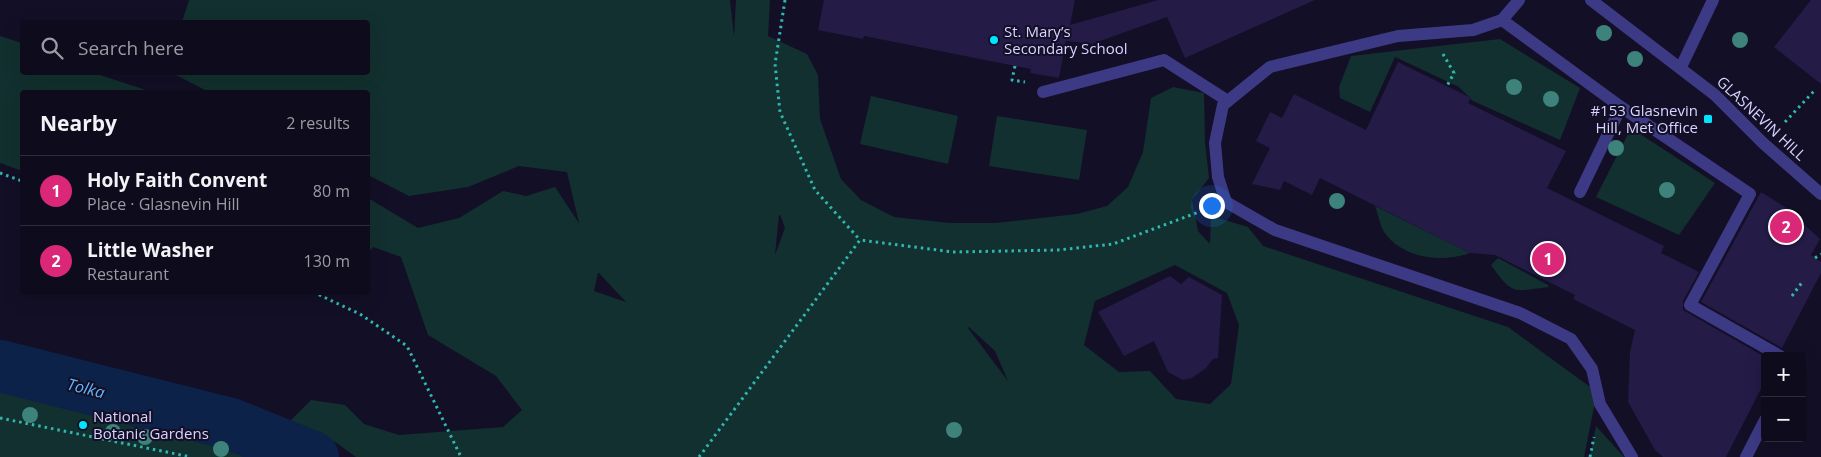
<!DOCTYPE html>
<meta charset="utf-8">
<style>
body{margin:0;font-family:"Open Sans",sans-serif;background:#171425;color:#f1f3f6}
.controls{position:absolute;right:15px;bottom:15px;display:grid;overflow:hidden;border-radius:5px;box-shadow:0 5px 20px #0002}
.controls button{width:45px;height:45px;display:grid;place-items:center;padding:0;border:0;border-bottom:1px solid #2e2b3b;background:#0e0b1c;color:#f1f3f6;font:25px sans-serif}
.you{position:absolute;left:1211px;top:205px;width:18px;height:18px;margin:-12px;border:4px solid #fff;border-radius:50%;background:#1a73e8;box-shadow:0 0 0 8px #1a73e833}
.badge{display:grid;place-items:center;width:32px;height:32px;border-radius:50%;background:#db2777;color:#fff;font-size:16px;font-weight:700}
.pin{position:absolute;translate:-50% -50%;border:2px solid #fff;box-shadow:0 1px 5px #0006}
.list{margin:0;padding:0;list-style:none}
h2{display:flex;justify-content:space-between;align-items:center;height:65px;margin:0;padding:0 20px;font-size:21px}
h2 small{font-size:16px;font-weight:400;color:#9b9ba3}
.list li{display:grid;grid-template-columns:32px 1fr auto;gap:15px;align-items:center;box-sizing:border-box;height:70px;padding:0 20px;border-top:1px solid #2e2b3b}
.list b{display:block;font-size:19px;white-space:nowrap}
.list p{margin:0;font-size:16px;white-space:nowrap;color:#9b9ba3}
.list em{font-size:16px;font-style:normal;color:#9b9ba3}
.icon{flex:none;width:28px;height:28px;fill:none;stroke:currentColor;stroke-width:2;stroke-linecap:round;stroke-linejoin:round}
.map{position:relative;flex:none;width:1821px;height:457px;overflow:hidden}
.search{position:absolute;background:#0e0b1c;box-shadow:0 5px 20px #0002;left:20px;top:20px;width:350px;height:55px;display:flex;align-items:center;gap:12px;box-sizing:border-box;padding:0 18px;border-radius:5px;color:#9b9ba3;font-size:19px}
.panel{position:absolute;background:#0e0b1c;box-shadow:0 5px 20px #0002;left:20px;top:90px;width:350px;height:205px;border-radius:5px}
.map>svg:first-child{display:block}
.green{fill:#12302f;fill-rule:evenodd}
.lines{fill:none;stroke-linecap:round;stroke-linejoin:round}
.river{stroke:#0c2248;stroke-width:52}
.building{fill:#241b47}
.path{stroke:#2fb8b0;stroke-width:3;stroke-dasharray:2.5 4;stroke-linecap:butt}
.minor{stroke:#3d3a85;stroke-width:12}
.tree{fill:#3d827b}
.poi-dot{fill:#00e5ff;stroke:#130f26;stroke-width:2}
.labels{text-anchor:middle;dominant-baseline:central;stroke-width:4;stroke-linejoin:round;paint-order:stroke}
.poi-label{font-size:15px;fill:#d9d4ff;stroke:#130f26;text-anchor:start}
.street-label{font-size:15px;fill:#d9d4ff;stroke:#130f26}
.water-label{font-size:16px;font-style:italic;fill:#62b6ff;stroke:#130f26}
</style>
<div class="map">
<svg width="1821" height="457" viewBox="0 0 1821 457">
<rect width="100%" height="100%" fill="#130f26"/>
<!-- green -->
<g class="green">
<path d="M189 0H730L734 36 736 0H770L768 36 807 54 818 75 820 119 841 179 861 200 894 217 950 223H996L1077 214 1107 206 1128 187 1143 152 1151 98 1173 87 1204 93 1205 142 1209 178 1192 200 1198 231 1210 244 1211 216 1248 227 1263 246 1508 327 1597 392 1584 457H356L335 442 289 422 311 400 345 405 364 424 399 435 503 427 522 410 496 376 428 335 401 257 373 247 368 253V198L418 228 459 218 503 191 526 196 555 187 579 223 567 172 519 166 468 187 409 196 368 175V92H209L172 73 368 72V22H182ZM780 215 785 228 775 255 779 215ZM1175 265 1227 293 1239 325 1231 384 1210 404 1176 399 1150 371 1119 372 1084 345 1095 301ZM598 273H599L626 302 594 291ZM969 327 995 351 1008 381 968 328Z"/>
<polygon points="0,36 22,43 22,72 94,73 152,92 22,92 22,171 0,163"/>
<polygon points="1500,39 1580,88 1560,140 1473,101 1459,87 1395,57 1370,112 1340,98 1339,87 1351,56"/>
<polygon points="871,96 958,116 948,164 860,144"/>
<polygon points="997,116 1087,130 1079,180 989,166"/>
<polygon points="1631,128 1715,183 1679,235 1596,197"/>
<path d="M1375 206 1470 253C1442 263 1403 259 1384 232 1380 225 1378 214 1375 206Z"/>
<path d="M1498 258 1548 285 1549 287C1513 291 1513 296 1491 265Z"/>
<polygon points="0,386 55,401 126,413 206,438 285,457 0,457"/>
<polygon points="1596,426 1624,457 1590,457"/>
</g>
<g class="lines">
<!-- river -->
<polyline class="river" points="0,366 231,424 313,457"/>
</g>
<!-- building -->
<g class="building">
<polygon points="824,0 1075,0 1070,25 1158,0 1315,0 1185,58 1167,17 1092,44 1066,41 1059,78 1030,73 1031,69 864,36 863,39 818,30"/>
<polygon points="1811,0 1821,0 1821,84 1774,47"/>
<polygon points="1398,62 1471,98 1468,103 1566,151 1547,188 1664,246 1661,253 1699,272 1683,301 1683,310 1765,357 1765,381 1726,457 1663,457 1655,450 1628,402 1630,352 1635,330 1573,299 1575,295 1495,255 1470,253 1320,178 1312,195 1284,181 1280,190 1252,184 1270,148 1256,141 1270,112 1282,118 1294,94 1366,130"/>
<polygon points="1761,192 1785,207 1820,239 1811,255 1821,262 1821,273 1782,348 1701,302"/>
<polygon points="1170,276 1181,284 1189,277 1222,295 1218,358 1213,359 1206,368 1192,378 1183,380 1168,372 1154,341 1124,356 1098,312"/>
</g>
<g class="lines">
<!-- path -->
<g class="path">
<polyline points="785,0 775,64 780,112 815,190 860,240"/>
<polyline points="1443,54 1454,73 1447,86"/>
<polyline points="1015,66 1012,80 1025,82"/>
<polyline points="1785,122 1814,91"/>
<polyline points="0,173 22,181"/>
<polyline points="1815,258 1821,254"/>
<polyline points="313,292 360,314 407,346 461,457"/>
<polyline points="1792,296 1803,281"/>
<polyline points="0,418 191,457"/>
<polyline points="699,457 860,240 953,252 1058,250 1113,244 1207,209"/>
<polyline points="1590,457 1594,437"/>
</g>
<!-- minor -->
<g class="minor">
<polyline points="1519,0 1502,20 1473,30 1398,36 1270,67 1223,105 1215,143 1218,177 1226,202 1275,230 1520,313 1571,339 1592,369 1600,404 1632,457"/>
<polyline points="1591,0 1715,95 1763,143 1821,194"/>
<polyline points="1502,20 1621,107 1750,194 1690,305 1780,356"/>
<polyline points="1681,67 1713,0"/>
<polyline points="1043,92 1164,60 1228,101"/>
<polyline points="1580,192 1621,107"/>
<polyline points="1746,457 1765,420"/>
</g>
</g>
<!-- trees -->
<g class="tree">
<circle cx="1604" cy="33" r="8"/>
<circle cx="1740" cy="40" r="8"/>
<circle cx="1635" cy="59" r="8"/>
<circle cx="1514" cy="87" r="8"/>
<circle cx="1551" cy="99" r="8"/>
<circle cx="1616" cy="148" r="8"/>
<circle cx="1667" cy="190" r="8"/>
<circle cx="1337" cy="201" r="8"/>
<circle cx="30" cy="415" r="8"/>
<circle cx="954" cy="430" r="8"/>
<circle cx="113" cy="432" r="8"/>
<circle cx="145" cy="437" r="8"/>
<circle cx="221" cy="449" r="8"/>
</g>
<!-- markers -->
<g class="poi-dot">
<circle cx="994" cy="40" r="5"/>
<rect x="1703" y="114" width="10" height="10" rx="2.5"/>
<circle cx="83" cy="425" r="5"/>
</g>
<g class="labels">
<!-- poi labels -->
<g class="poi-label">
<text x="1004" y="31">St. Mary’s<tspan x="1004" dy="17">Secondary School</tspan></text>
<text x="1698" y="110" text-anchor="end">#153 Glasnevin<tspan x="1698" dy="17">Hill, Met Office</tspan></text>
<text x="93" y="416">National<tspan x="93" dy="17">Botanic Gardens</tspan></text>
</g>
<!-- street labels -->
<g class="street-label">
<text transform="translate(1762 118) rotate(43)">GLASNEVIN HILL</text>
</g>
<!-- water labels -->
<g class="water-label">
<text transform="translate(86 388) rotate(14)">Tolka</text>
</g>
</g>
</svg>
<div class="controls">
<button>+</button>
<button>−</button>
</div>
<div class="you"></div>
<div class="pin badge" style="left:1548px;top:259px">1</div>
<div class="pin badge" style="left:1786px;top:227px">2</div>
<div class="search"><svg class="icon" aria-label="search" viewBox="0 0 24 24"><circle cx="10" cy="10" r="6"/><path d="M15 15l6 6"/></svg>Search here</div>
<section class="panel">
<h2>Nearby<small>2 results</small></h2>
<ul class="list">
<li><span class="badge">1</span><div><b>Holy Faith Convent</b><p>Place · Glasnevin Hill</p></div><em>80 m</em></li>
<li><span class="badge">2</span><div><b>Little Washer</b><p>Restaurant</p></div><em>130 m</em></li>
</ul>
</section>
</div>
